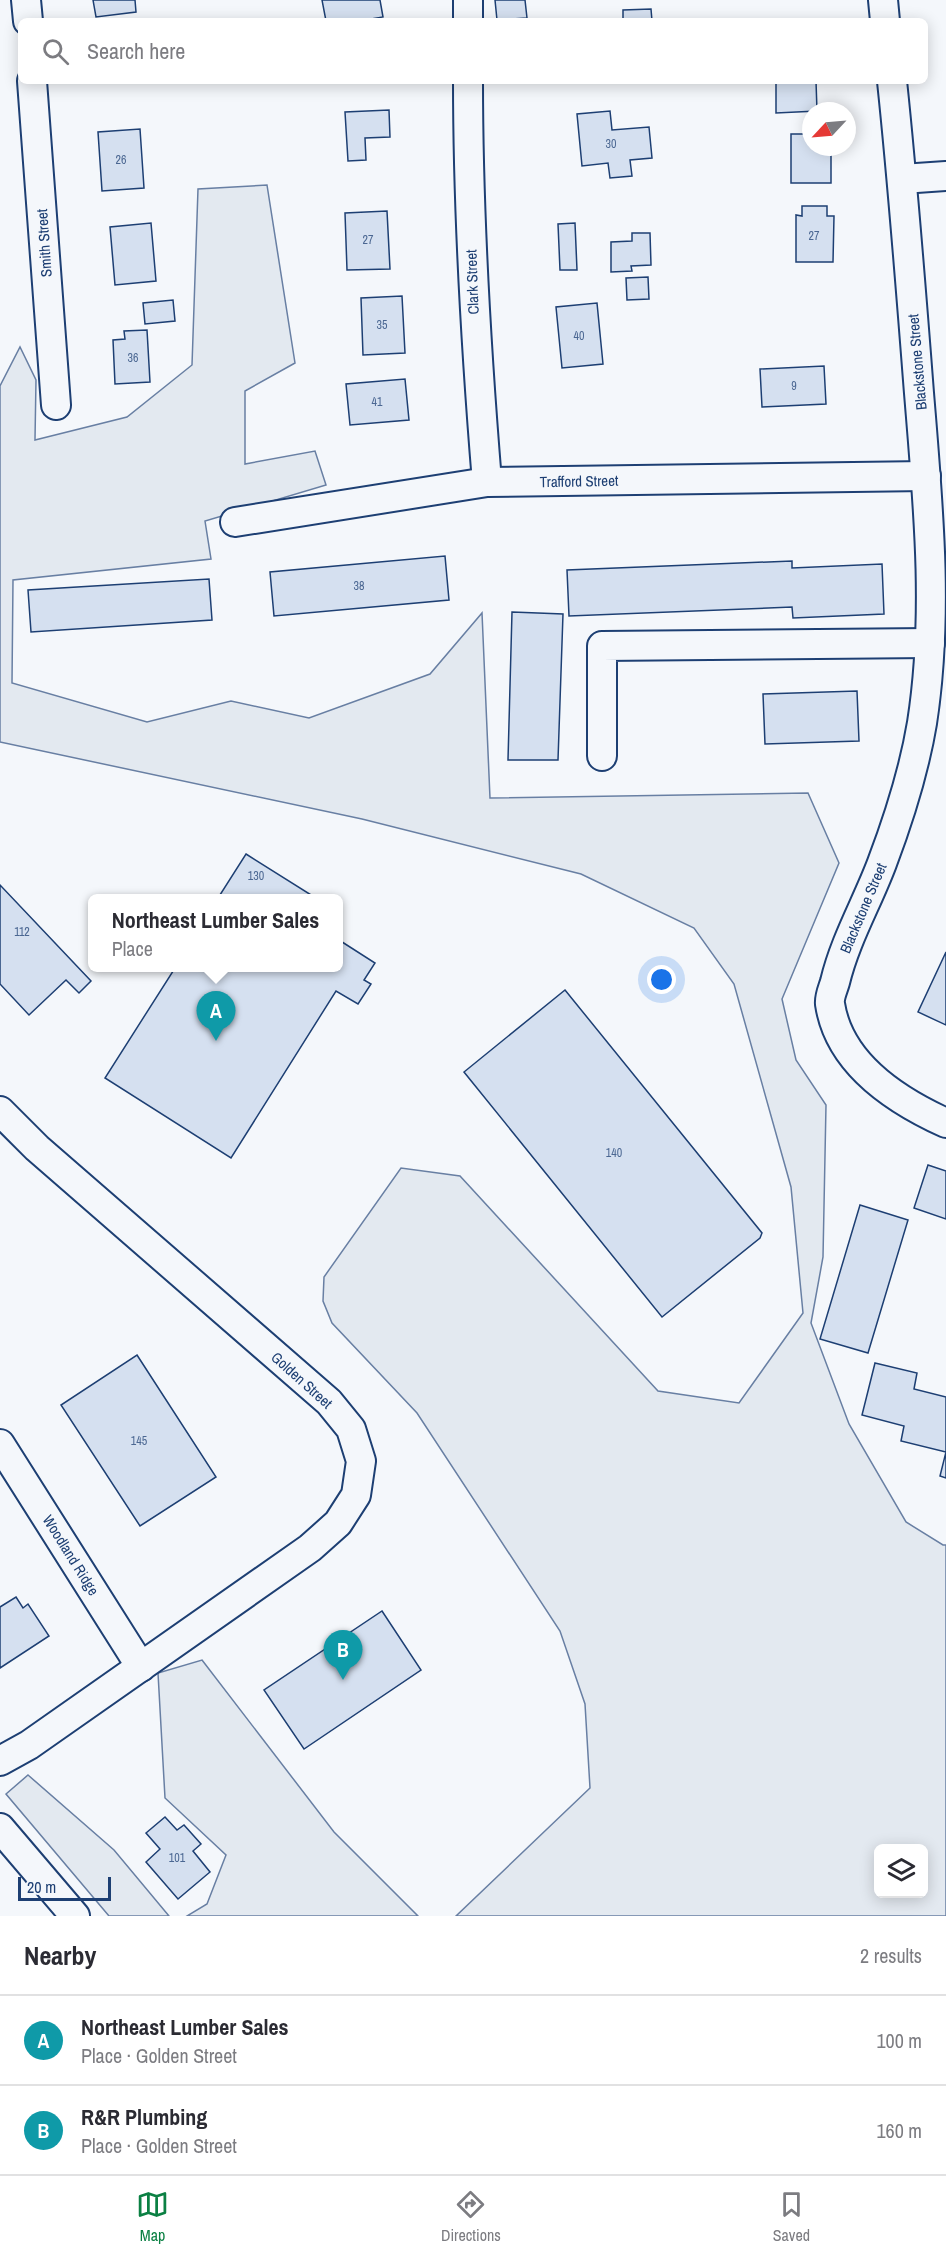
<!DOCTYPE html>
<meta charset="utf-8">
<style>
body{margin:0;font-family:"Archivo Narrow",sans-serif;background:#f2f2f3;color:#2b2b33}
.controls{position:absolute;right:18px;bottom:18px;display:grid;overflow:hidden;border-radius:9px;box-shadow:0 3px 15px #0003}
.controls button{width:54px;height:54px;display:grid;place-items:center;padding:0;border:0;border-bottom:2px solid #e1e1e2;background:#fff;color:#2b2b33;font:30px sans-serif}
.compass{position:absolute;left:802px;top:102px;width:54px;height:54px;border-radius:50%;background:#fff;box-shadow:0 3px 15px #0003;rotate:244deg}
.scale{position:absolute;left:18px;bottom:15px;width:93px;box-sizing:border-box;padding-left:6px;border:3px solid #1d3f73;border-top:0;font-size:16px;line-height:21px;white-space:nowrap;color:#1d3f73;-webkit-text-stroke:4px #f4f7fb;paint-order:stroke}
.you{position:absolute;left:662px;top:980px;width:21px;height:21px;margin:-15px;border:4px solid #fff;border-radius:50%;background:#1a73e8;box-shadow:0 0 0 9px #1a73e833}
.badge{display:grid;place-items:center;width:39px;height:39px;border-radius:50%;background:#0b8043;color:#fff;font-size:20px;font-weight:700}
.pin{position:absolute;translate:-50% -50px;filter:drop-shadow(0 2px 3px #0008)}
.pin::after{content:'';position:absolute;top:32px;width:21px;height:18px;background:inherit;clip-path:polygon(0 0,100% 0,50% 100%)}
.popup{position:absolute;left:88px;top:894px;width:255px;height:78px;box-sizing:border-box;display:grid;place-content:center;border-radius:9px;background:#fff;filter:drop-shadow(0 2px 4px #0005);font-size:20px;white-space:nowrap;color:#7c7c81}
.popup b{font-size:22px;color:#2b2b33}
.popup::after{content:'';position:absolute;left:50%;top:100%;margin-left:-12px;border:12px solid transparent;border-top-color:#fff}
.list{margin:0;padding:0;list-style:none}
h2{display:flex;justify-content:space-between;align-items:center;height:78px;margin:0;padding:0 24px;font-size:26px}
h2 small{font-size:20px;font-weight:400;color:#7c7c81}
.list li{display:grid;grid-template-columns:39px 1fr auto;gap:18px;align-items:center;box-sizing:border-box;height:90px;padding:0 24px;border-top:2px solid #e1e1e2}
.list b{display:block;font-size:22px;white-space:nowrap}
.list p{margin:0;font-size:20px;white-space:nowrap;color:#7c7c81}
.list em{font-size:20px;font-style:normal;color:#7c7c81}
.icon{flex:none;width:33px;height:33px;fill:none;stroke:currentColor;stroke-width:2;stroke-linecap:round;stroke-linejoin:round}
.map{position:relative;flex:none;width:946px;height:1916px;overflow:hidden}
.search{position:absolute;background:#fff;box-shadow:0 3px 15px #0003;left:18px;right:18px;top:18px;height:66px;display:flex;align-items:center;gap:15px;box-sizing:border-box;padding:0 21px;border-radius:9px;color:#7c7c81;font-size:22px}
.sheet{height:258px;background:#fff}
nav{display:flex;justify-content:space-around;align-items:center;box-sizing:border-box;height:84px;border-top:2px solid #e1e1e2;background:#fff;font-size:16px;color:#7c7c81}
nav a{display:grid;justify-items:center;gap:3px}
nav .on{color:#0b8043}
.map>svg:first-child{display:block}
.green{fill:#e3e9f0;stroke:#687fa3;stroke-width:1.5;fill-rule:evenodd}
.building{fill:#d5e0f0;stroke:#1d3f73;stroke-width:1.5}
.lines{fill:none;stroke-linecap:round;stroke-linejoin:round}
.street-casing{stroke:#1d3f73;stroke-width:32}
.street{stroke:#f4f7fb;stroke-width:28}
.labels{text-anchor:middle;dominant-baseline:central;stroke-width:4.5;stroke-linejoin:round;paint-order:stroke}
.number-label{font-size:12px;fill:#4b6792}
.street-label{font-size:15px;fill:#1d3f73;stroke:#f4f7fb}
</style>
<div class="map">
<svg width="946" height="1916" viewBox="0 0 946 1916">
<rect width="100%" height="100%" fill="#f4f7fb"/>
<!-- green -->
<g class="green">
<path d="M267 185 295 363 245 391V464L315 451 326 485 205 521 211 559 13 580 12 683 147 722 231 701 309 718 430 674 482 613 490 798 808 793 839 863 782 999 796 1060 826 1105 823 1257 811 1323 849 1424 906 1522 943 1545H946V1916H456L590 1788 585 1704 560 1631 417 1413 332 1323 323 1301 324 1277 401 1168 460 1176 658 1391 739 1403 803 1313 791 1187 734 984 694 928 581 874 362 819 0 742V386L20 347 36 380 35 440 127 417 192 365 198 189ZM878 1848H924V1894H878Z"/>
<polygon points="202,1660 334,1832 418,1916 187,1916 207,1904 226,1855 165,1798 158,1673"/>
<polygon points="28,1775 114,1850 169,1916 109,1916 6,1794"/>
</g>
<!-- building -->
<g class="building">
<polygon points="93,0 135,0 136,12 96,17"/>
<polygon points="322,0 380,0 383,17 359,21 326,21"/>
<polygon points="495,0 525,0 527,18 497,20"/>
<polygon points="651,9 652,21 623,21 623,10"/>
<polygon points="776,81 816,81 817,111 776,113"/>
<polygon points="389,110 390,137 365,138 366,160 348,161 345,112"/>
<polygon points="610,111 612,130 649,127 652,158 630,160 632,176 610,178 608,163 582,166 577,114"/>
<polygon points="140,129 144,188 102,191 98,132"/>
<polygon points="791,134 811,134 811,147 831,147 831,183 791,183"/>
<polygon points="802,206 827,206 827,216 834,216 833,262 796,262 796,215 802,216"/>
<polygon points="387,211 390,269 347,270 345,213"/>
<polygon points="151,223 156,281 115,285 110,227"/>
<polygon points="575,223 577,270 560,270 558,224"/>
<polygon points="632,233 650,233 651,265 631,266 632,271 611,272 611,242 632,241"/>
<polygon points="648,277 649,299 627,300 626,278"/>
<polygon points="402,296 405,353 363,355 361,298"/>
<polygon points="173,300 175,321 145,324 143,303"/>
<polygon points="597,303 603,364 562,368 556,307"/>
<polygon points="147,330 150,382 115,384 113,340 125,339 124,331"/>
<polygon points="824,366 826,404 762,407 760,369"/>
<polygon points="405,379 409,420 350,425 346,384"/>
<polygon points="445,556 449,600 274,616 270,572"/>
<polygon points="792,561 792,568 882,564 884,614 793,618 792,607 569,616 567,570"/>
<polygon points="209,579 212,620 31,632 28,590"/>
<polygon points="512,612 563,614 558,760 508,760"/>
<polygon points="857,691 859,741 765,744 763,694"/>
<polygon points="246,854 316,898 218,898"/>
<polygon points="0,885 91,981 79,993 66,980 29,1015 0,984"/>
<polygon points="339,940 375,963 364,980 371,984 358,1004 336,991 231,1158 105,1078 175,968 339,968"/>
<polygon points="946,952 946,1025 918,1012"/>
<polygon points="565,990 762,1233 760,1238 662,1317 464,1072"/>
<polygon points="928,1165 946,1171 946,1219 914,1208"/>
<polygon points="860,1205 908,1220 868,1353 820,1339"/>
<polygon points="137,1355 216,1477 140,1526 61,1405"/>
<polygon points="875,1363 917,1373 914,1389 946,1397 946,1478 940,1476 946,1452 901,1441 904,1426 862,1415"/>
<polygon points="16,1597 23,1608 28,1604 49,1636 0,1668 0,1607"/>
<polygon points="382,1611 421,1670 304,1749 264,1690"/>
<polygon points="165,1817 177,1830 184,1825 201,1844 193,1851 210,1872 178,1899 146,1862 160,1849 146,1833"/>
</g>
<g class="lines">
<defs>
<g id="street">
<polyline points="26,0 28,21"/>
<polyline points="468,0 468,21"/>
<polyline points="883,0 885,21"/>
<polyline points="32,81 56,405"/>
<path d="M468 81C468 215 476 348 487 482"/>
<path d="M892 81C903 185 911 289 919 393 928 503 939 614 922 723 914 771 899 818 882 863 867 903 845 940 835 982 833 989 829 997 830 1004 839 1063 895 1100 946 1123"/>
<polyline points="902,179 946,176"/>
<polyline points="235,522 487,482 926,476"/>
<polyline points="602,756 602,646 930,643"/>
<polyline points="0,1111 37,1148 329,1402 351,1429 361,1461 356,1495 338,1523 310,1548 29,1745 0,1761"/>
<polyline points="0,1444 141,1667"/>
<polyline points="0,1828 75,1916"/>
</g>
</defs>
<!-- street casing -->
<use href="#street" class="street-casing"/>
<!-- street -->
<use href="#street" class="street"/>
</g>
<g class="labels">
<!-- number labels -->
<g class="number-label">
<text x="611" y="144">30</text>
<text x="121" y="160">26</text>
<text x="814" y="236">27</text>
<text x="368" y="240">27</text>
<text x="382" y="325">35</text>
<text x="579" y="336">40</text>
<text x="133" y="358">36</text>
<text x="794" y="386">9</text>
<text x="377" y="402">41</text>
<text x="359" y="586">38</text>
<text x="256" y="876">130</text>
<text x="22" y="932">112</text>
<text x="614" y="1153">140</text>
<text x="139" y="1441">145</text>
<text x="177" y="1858">101</text>
</g>
<!-- street labels -->
<g class="street-label">
<text transform="translate(44 243) rotate(-94)">Smith Street</text>
<text transform="translate(472 282) rotate(-92)">Clark Street</text>
<text transform="translate(917 362) rotate(-95)">Blackstone Street</text>
<text transform="translate(579 481) rotate(-1)">Trafford Street</text>
<text transform="translate(863 908) rotate(-67)">Blackstone Street</text>
<text transform="translate(302 1380) rotate(42)">Golden Street</text>
<text transform="translate(71 1555) rotate(58)">Woodland Ridge</text>
</g>
</g>
</svg>
<div class="controls">
<button><svg class="icon" aria-label="layers" viewBox="0 0 24 24"><path d="M12 4l9 5-9 5-9-5zM3 14l9 5 9-5"/></svg></button>
</div>
<svg class="compass" viewBox="-18 -18 36 36"><path d="M0-13l5 13h-10z" fill="#e53935"/><path d="M0 13l5-13h-10z" fill="#7c7c81"/></svg>
<div class="scale">20 m</div>
<div class="you"></div>
<div class="pin badge" style="left:216px;top:1041px;background:#0f9aa8">A</div>
<div class="popup"><b>Northeast Lumber Sales</b>Place</div>
<div class="pin badge" style="left:343px;top:1680px;background:#0f9aa8">B</div>
<div class="search"><svg class="icon" aria-label="search" viewBox="0 0 24 24"><circle cx="10" cy="10" r="6"/><path d="M15 15l6 6"/></svg>Search here</div>
</div>
<section class="sheet">
<h2>Nearby<small>2 results</small></h2>
<ul class="list">
<li><span class="badge" style="background:#0f9aa8">A</span><div><b>Northeast Lumber Sales</b><p>Place · Golden Street</p></div><em>100 m</em></li>
<li><span class="badge" style="background:#0f9aa8">B</span><div><b>R&amp;R Plumbing</b><p>Place · Golden Street</p></div><em>160 m</em></li>
</ul>
</section>
<nav>
<a class="on"><svg class="icon" aria-label="map" viewBox="0 0 24 24"><path d="M3 6l6-2 6 2 6-2v14l-6 2-6-2-6 2zM9 4v14M15 6v14"/></svg>Map</a>
<a><svg class="icon" aria-label="directions" viewBox="0 0 24 24"><path d="M12 3l9 9-9 9-9-9zM9 14v-3h6M13 9l2 2-2 2"/></svg>Directions</a>
<a><svg class="icon" aria-label="saved" viewBox="0 0 24 24"><path d="M7 4h10v16l-5-4-5 4z"/></svg>Saved</a>
</nav>
